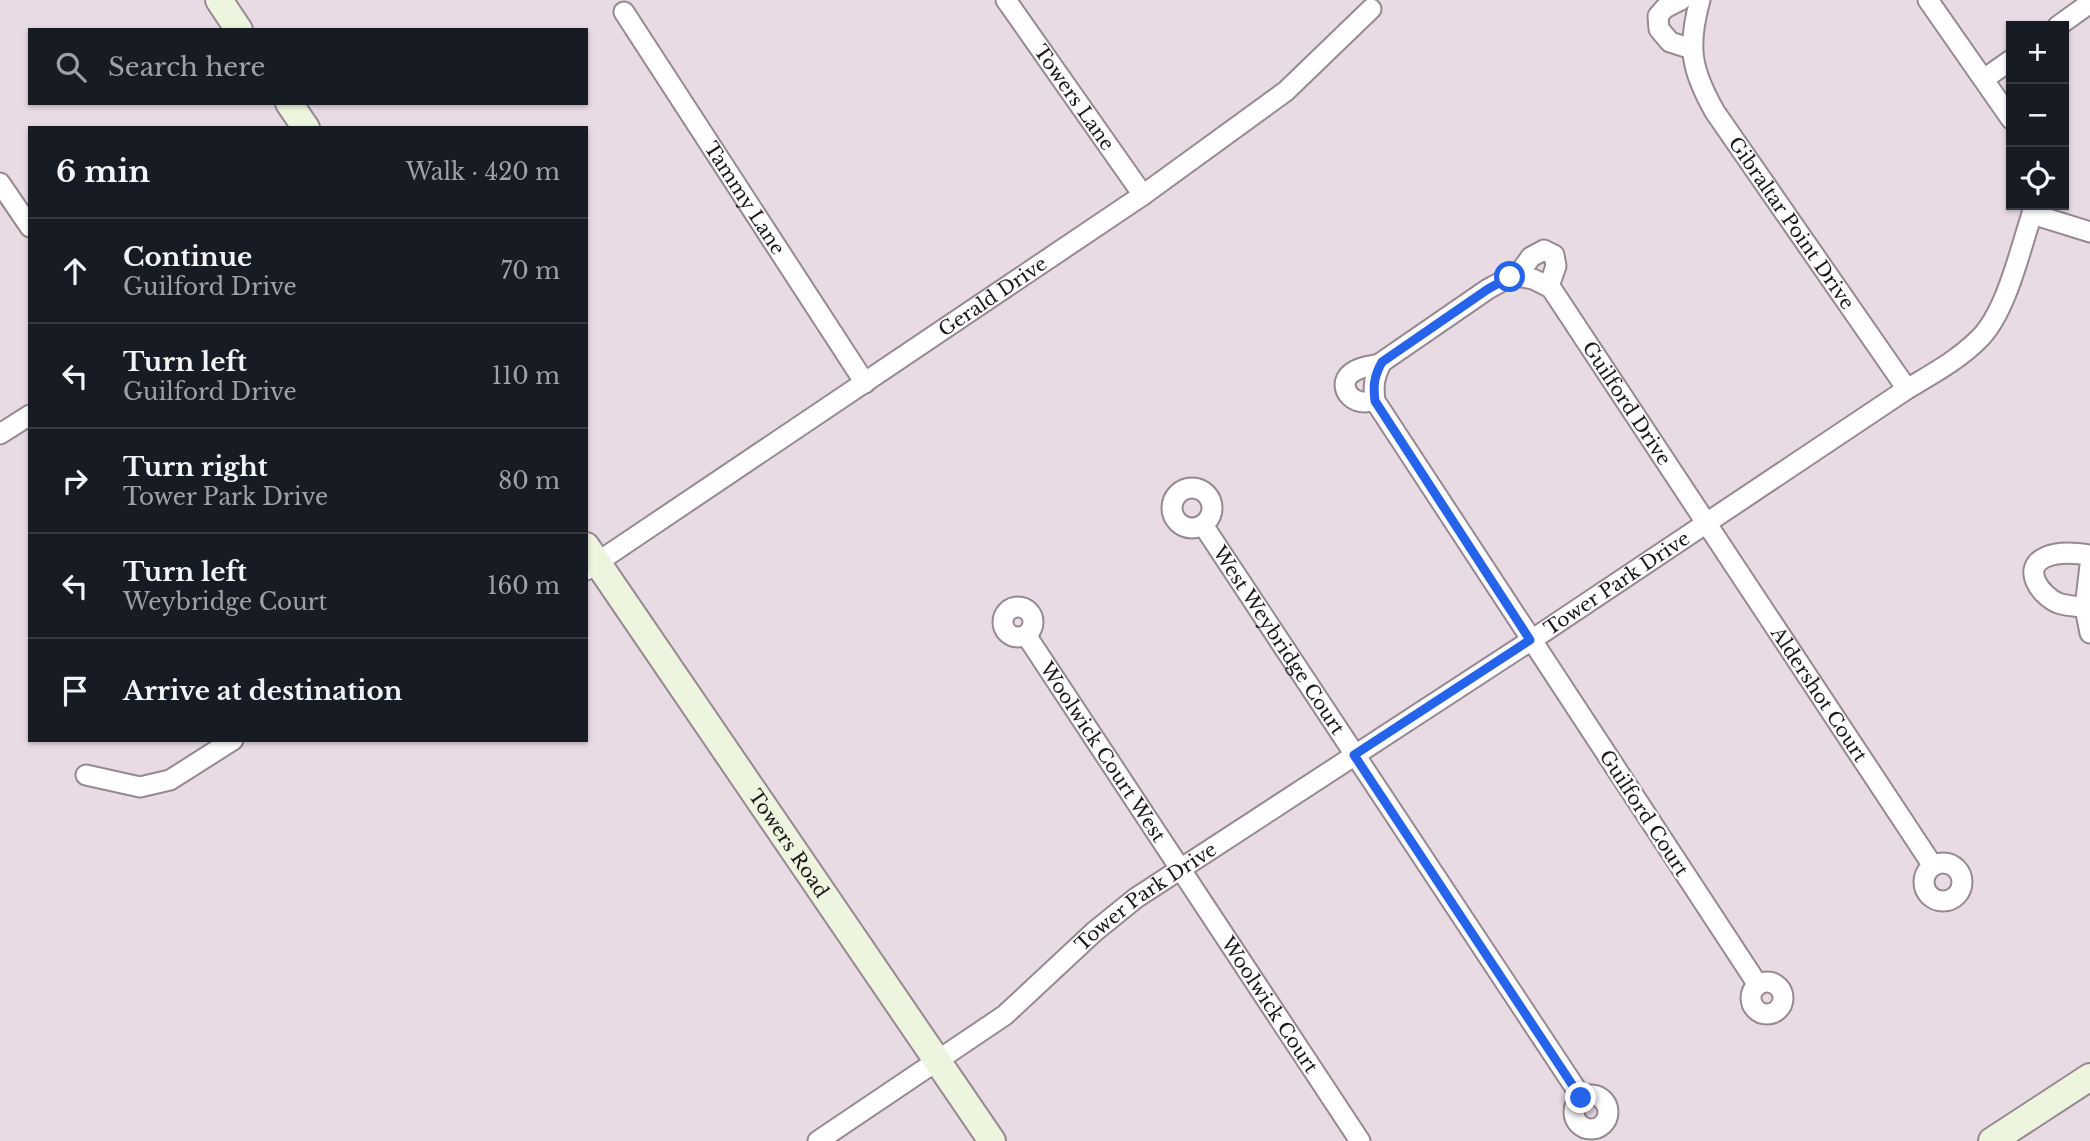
<!DOCTYPE html>
<html lang="en">
<head>
<meta charset="utf-8">
<style>
  :root { --surface:#171b24; --page:#242831; --text:#f1f3f6; --muted:#9ea1a6; --line:#363941 }
  body { margin:0; font-family:"Libre Baskerville",serif; background:var(--page); color:var(--text) }
  .controls { position:absolute; right:21px; top:21px; display:grid; overflow:hidden; border-radius:0px; box-shadow:0 2px 5px #0004 }
  .controls button { width:63px; height:63px; display:grid; place-items:center; padding:0; border:0; border-bottom:2px solid var(--line); background:var(--surface); color:var(--text); font:35px sans-serif }
  .stop { position:absolute; width:21px; height:21px; margin:-16px; border:5px solid #2563eb; border-radius:50%; background:#fff }
  .stop.end { background:#2563eb; border-color:#fff; box-shadow:0 2px 7px #0008 }
  .list { margin:0; padding:0; list-style:none }
  h2 { display:flex; justify-content:space-between; align-items:center; height:91px; margin:0; padding:0 28px; font-size:30px }
  h2 small { font-size:23px; font-weight:400; color:var(--muted) }
  .list li { display:grid; grid-template-columns:46px 1fr auto; gap:21px; align-items:center; box-sizing:border-box; height:105px; padding:0 28px; border-top:2px solid var(--line) }
  .list b { display:block; font-size:26px; white-space:nowrap }
  .list p { margin:0; font-size:23px; white-space:nowrap; color:var(--muted) }
  .list em { font-size:23px; font-style:normal; color:var(--muted) }
  .icon { flex:none; width:38px; height:38px; fill:none; stroke:currentColor; stroke-width:2; stroke-linecap:round; stroke-linejoin:round }
  .map { position:relative; flex:none; width:2090px; height:1141px; overflow:hidden }
  .search { position:absolute; background:var(--surface); box-shadow:0 2px 5px #0004; left:28px; top:28px; width:560px; height:77px; display:flex; align-items:center; gap:18px; box-sizing:border-box; padding:0 24px; border-radius:0px; color:var(--muted); font-size:26px }
  .panel { position:absolute; background:var(--surface); box-shadow:0 2px 5px #0004; left:28px; top:126px; width:560px; height:616px; border-radius:0px }
  .map>svg:first-child { display:block }
  .lines { fill:none; stroke-linecap:round; stroke-linejoin:round }
  .street-casing { stroke:#968992; stroke-width:23 }
  .secondary-casing { stroke:#968992; stroke-width:30 }
  .street { stroke:#fff; stroke-width:19 }
  .secondary { stroke:#eef5de; stroke-width:26 }
  .route { stroke:#2563eb; stroke-width:9 }
  .labels { text-anchor:middle; dominant-baseline:central; stroke-width:5; stroke-linejoin:round; paint-order:stroke }
  .street-label { font-size:19px; fill:#1c171a; stroke:#fff }
</style>
</head>
<body>
<div class="map">
<svg width="2090" height="1141" viewBox="0 0 2090 1141">
  <rect width="100%" height="100%" fill="#e9dbe4"/>
  <g class="lines">
    <defs>
      <g id="street">
        <path id="s1" d="M1006 0 1143 195"/>
        <polyline points="1681,0 1665,8 1658,16 1659,29 1670,42 1692,49"/>
        <path id="s2" d="M1700 0C1687 47 1691 70 1715 112L1907 389"/>
        <polyline points="1928,0 2011,119"/>
        <path id="s3" d="M624 12 865 383"/>
        <polyline points="2058,26 2090,3"/>
        <polyline points="1984,79 2011,60"/>
        <polyline points="0,183 30,227"/>
        <polyline points="2032,214 2090,232"/>
        <polyline points="1517,276 1531,257 1544,250 1554,255 1556,266 1549,286"/>
        <path d="M1375 401C1369 402 1363 403 1358 401 1344 396 1340 380 1353 372 1361 366 1371 366 1380 364"/>
        <polyline points="0,434 30,415"/>
        <circle cx="1192" cy="508" r="20"/>
        <path id="s4" d="M1203 525 1582 1098"/>
        <polyline points="2090,565 2085,608 2090,633"/>
        <path id="s5" d="M586 570 1143 195 1286 91 1371 9"/>
        <circle cx="1018" cy="622" r="15"/>
        <path d="M2085 608C2077 606 2066 606 2058 603 2041 596 2020 568 2046 557 2059 551 2076 553 2090 555"/>
        <path id="s6" d="M1026 635 1360 1141"/>
        <polyline points="86,775 140,787 170,780 233,740"/>
        <circle cx="1943" cy="882" r="19"/>
        <circle cx="1767" cy="998" r="16"/>
        <path id="s7" d="M1758 985 1375 401C1373 386 1374 376 1382 362L1488 289 1510 277 1517 276 1533 279 1551 288 1933 866"/>
        <circle cx="1591" cy="1112" r="17"/>
        <path id="s8" d="M818 1141 1005 1015 1094 932 1136 898 1530 641 1907 389C1932 374 1958 360 1979 339 2006 313 2020 250 2032 214L2033 205"/>
      </g>
      <g id="secondary">
        <polyline points="219,0 239,30"/>
        <polyline points="289,103 306,128"/>
        <path id="s9" d="M586 546 992 1141"/>
        <polyline points="1992,1141 2090,1077"/>
      </g>
    </defs>
    <use href="#street" class="street-casing"/>
    <use href="#secondary" class="secondary-casing"/>
    <use href="#street" class="street"/>
    <use href="#secondary" class="secondary"/>
  </g>
  <g class="lines">
    <path class="route" d="M1510 277 1488 289 1382 362C1374 376 1373 386 1375 401L1530 640 1354 755 1581 1098"/>
  </g>
  <g class="labels">
    <g class="street-label">
      <text stroke="none"><textPath href="#s1" startOffset="119">Towers Lane</textPath></text>
      <text stroke="none"><textPath href="#s3" startOffset="222">Tammy Lane</textPath></text>
      <text stroke="none"><textPath href="#s2" startOffset="252">Gibraltar Point Drive</textPath></text>
      <text stroke="none"><textPath href="#s5" startOffset="490">Gerald Drive</textPath></text>
      <text stroke="none"><textPath href="#s7" startOffset="1074">Guilford Drive</textPath></text>
      <text stroke="none"><textPath href="#s8" startOffset="976">Tower Park Drive</textPath></text>
      <text stroke="none"><textPath href="#s4" startOffset="138">West Weybridge Court</textPath></text>
      <text stroke="none"><textPath href="#s7" startOffset="1423">Aldershot Court</textPath></text>
      <text stroke="none"><textPath href="#s6" startOffset="140">Woolwick Court West</textPath></text>
      <text transform="translate(1644 813) rotate(57)">Guilford Court</text>
      <text stroke="none"><textPath href="#s9" startOffset="360">Towers Road</textPath></text>
      <text stroke="none"><textPath href="#s8" startOffset="410">Tower Park Drive</textPath></text>
      <text stroke="none"><textPath href="#s6" startOffset="443">Woolwick Court</textPath></text>
    </g>
  </g>
</svg>
<div class="controls">
<button>+</button>
<button>−</button>
<button><svg class="icon" aria-label="locate" viewBox="0 0 24 24"><circle cx="12" cy="12" r="6"/><path d="M12 2v4M12 18v4M2 12h4M18 12h4"/></svg></button>
</div>
<div class="stop" style="left:1510px;top:277px"></div>
<div class="stop end" style="left:1581px;top:1098px"></div>
<div class="search"><svg class="icon" aria-label="search" viewBox="0 0 24 24"><circle cx="10" cy="10" r="6"/><path d="M15 15l6 6"/></svg>Search here</div>
<section class="panel">
<h2>6 min<small>Walk · 420 m</small></h2>
<ul class="list">
<li><svg class="icon" aria-label="ahead" viewBox="0 0 24 24"><path d="M12 20V5M6 11l6-6 6 6"/></svg><div><b>Continue</b><p>Guilford Drive</p></div><em>70 m</em></li>
<li><svg class="icon" aria-label="left" viewBox="0 0 24 24"><path d="M17 20v-9H6M10 6l-5 5 5 5"/></svg><div><b>Turn left</b><p>Guilford Drive</p></div><em>110 m</em></li>
<li><svg class="icon" aria-label="right" viewBox="0 0 24 24"><path d="M7 20v-9h11M14 6l5 5-5 5"/></svg><div><b>Turn right</b><p>Tower Park Drive</p></div><em>80 m</em></li>
<li><svg class="icon" aria-label="left" viewBox="0 0 24 24"><path d="M17 20v-9H6M10 6l-5 5 5 5"/></svg><div><b>Turn left</b><p>Weybridge Court</p></div><em>160 m</em></li>
<li><svg class="icon" aria-label="arrive" viewBox="0 0 24 24"><path d="M6 21V4h12l-3 4 3 4H6"/></svg><div><b>Arrive at destination</b></div></li>
</ul>
</section>
</div>
</body>
</html>
